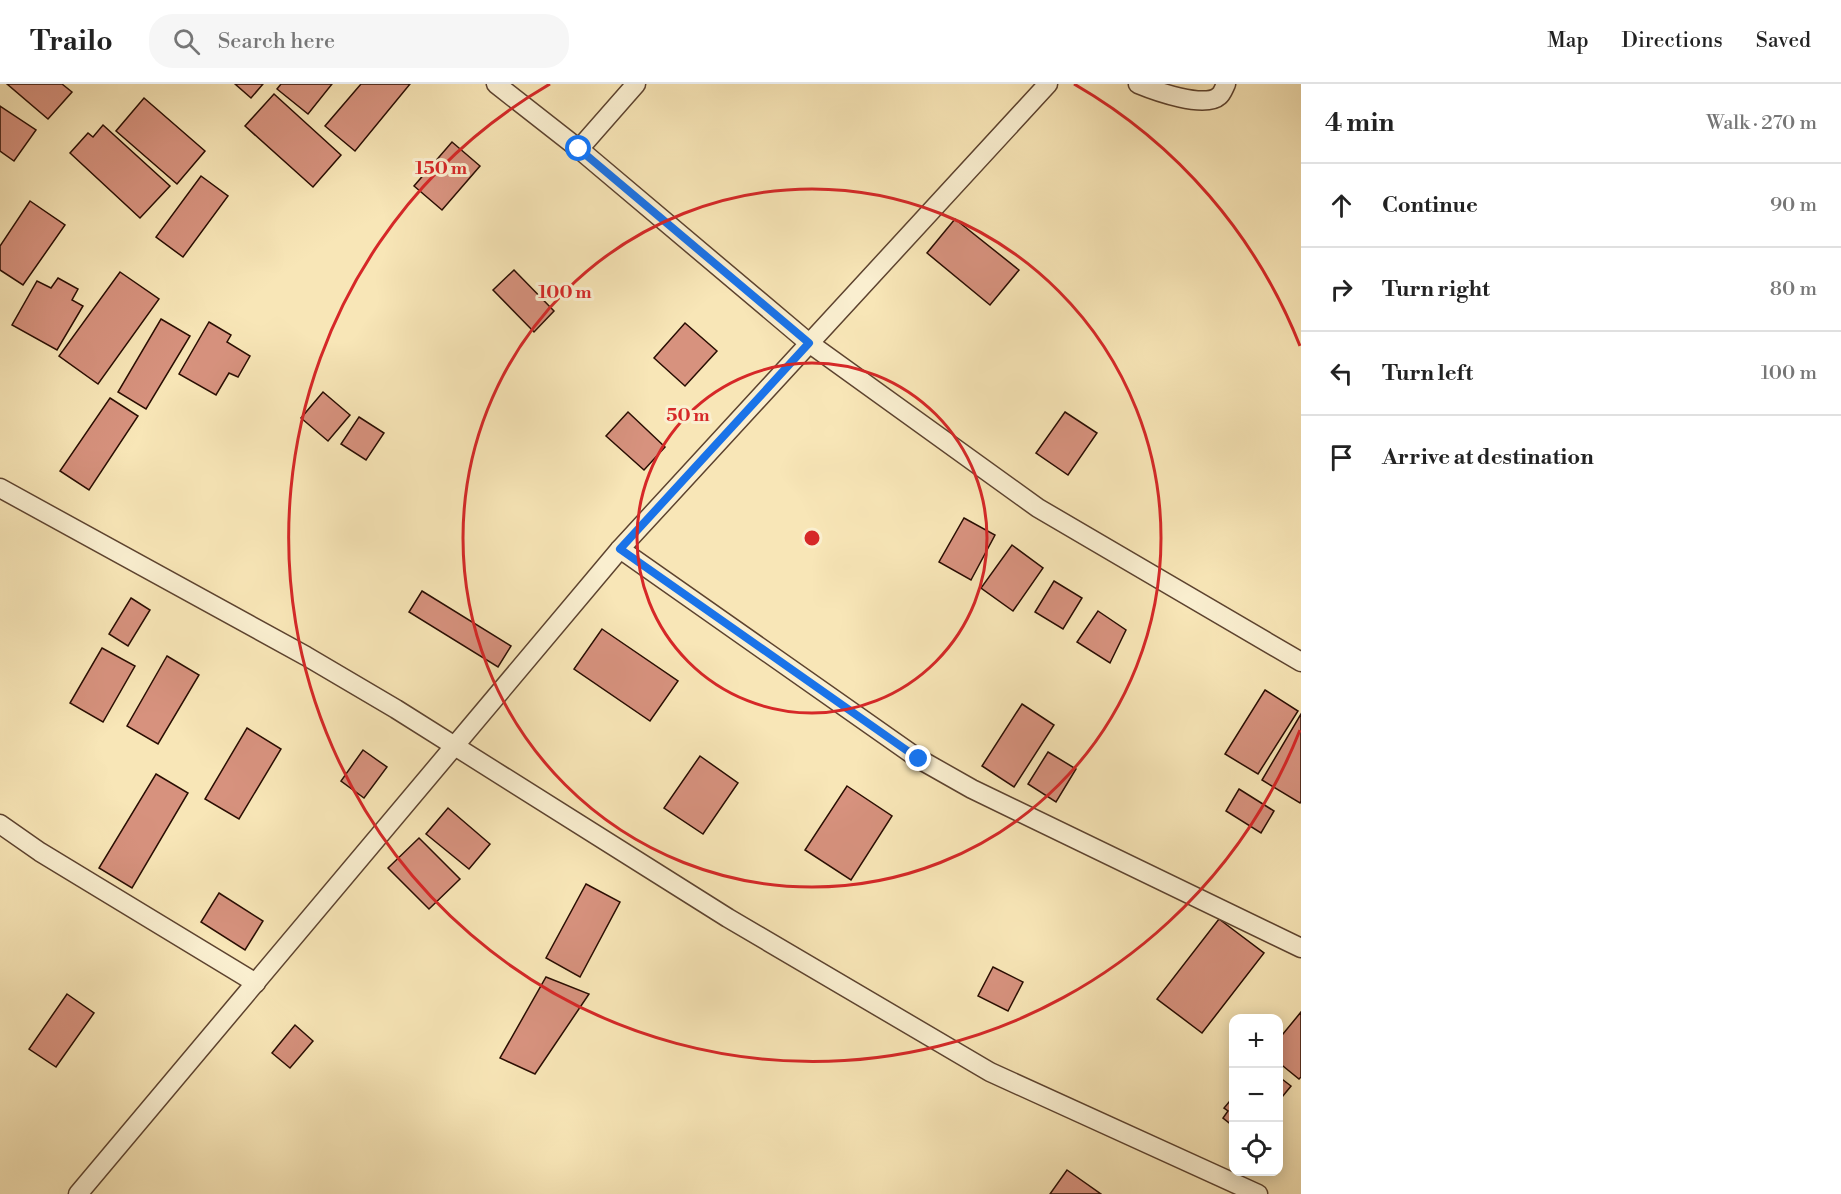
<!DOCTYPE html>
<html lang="en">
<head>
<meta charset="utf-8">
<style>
  :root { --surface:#fff; --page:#f6f6f6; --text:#222; --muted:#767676; --line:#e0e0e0 }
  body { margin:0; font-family:"Libre Bodoni",serif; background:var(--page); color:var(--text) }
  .controls { position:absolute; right:18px; bottom:18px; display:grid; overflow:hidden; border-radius:12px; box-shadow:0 3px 15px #0003 }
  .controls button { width:54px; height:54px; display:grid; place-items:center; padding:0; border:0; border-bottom:2px solid var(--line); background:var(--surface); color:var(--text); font:30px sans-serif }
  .stop { position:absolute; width:18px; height:18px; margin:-14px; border:4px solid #1a73e8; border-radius:50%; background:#fff }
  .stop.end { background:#1a73e8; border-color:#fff; box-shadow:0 2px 6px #0008 }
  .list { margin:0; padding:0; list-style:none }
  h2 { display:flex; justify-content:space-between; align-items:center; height:78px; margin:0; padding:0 24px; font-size:26px }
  h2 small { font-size:20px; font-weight:400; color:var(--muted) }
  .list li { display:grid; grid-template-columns:39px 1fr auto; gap:18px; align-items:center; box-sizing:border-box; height:84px; padding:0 24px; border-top:2px solid var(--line) }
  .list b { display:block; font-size:22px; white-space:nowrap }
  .list em { font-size:20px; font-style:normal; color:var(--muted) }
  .icon { flex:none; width:33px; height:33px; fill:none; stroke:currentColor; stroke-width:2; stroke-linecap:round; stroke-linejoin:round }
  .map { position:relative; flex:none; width:1301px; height:1110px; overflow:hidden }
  header { display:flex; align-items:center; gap:36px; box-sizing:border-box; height:84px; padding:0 30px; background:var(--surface); border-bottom:2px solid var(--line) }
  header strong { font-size:28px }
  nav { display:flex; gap:33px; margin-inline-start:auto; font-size:21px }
  .search { width:420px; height:54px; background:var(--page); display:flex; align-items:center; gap:15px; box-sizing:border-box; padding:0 21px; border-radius:24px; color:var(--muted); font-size:22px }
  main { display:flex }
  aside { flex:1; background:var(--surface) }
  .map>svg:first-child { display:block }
  .building { fill:#d7927e; stroke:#290d02; stroke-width:1.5 }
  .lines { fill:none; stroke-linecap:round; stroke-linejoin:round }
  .minor-casing { stroke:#5d432f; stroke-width:21 }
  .minor { stroke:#faefd0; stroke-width:18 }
  .route { stroke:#1a73e8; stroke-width:8 }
  .ring { fill:none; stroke:#d62828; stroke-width:3 }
  .centre { fill:#d62828; stroke:#faefd0; stroke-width:3 }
  .ring-label { font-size:18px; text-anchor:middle; font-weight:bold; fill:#d62828; stroke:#faefd0; stroke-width:6; stroke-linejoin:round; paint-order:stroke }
</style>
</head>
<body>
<header>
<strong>Trailo</strong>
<div class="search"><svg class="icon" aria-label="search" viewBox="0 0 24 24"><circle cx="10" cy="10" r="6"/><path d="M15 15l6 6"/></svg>Search here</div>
<nav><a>Map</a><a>Directions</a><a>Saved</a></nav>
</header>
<main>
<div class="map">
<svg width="1301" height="1110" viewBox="0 0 1301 1110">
  <rect width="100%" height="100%" fill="#f8e6b7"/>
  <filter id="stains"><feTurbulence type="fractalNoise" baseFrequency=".00333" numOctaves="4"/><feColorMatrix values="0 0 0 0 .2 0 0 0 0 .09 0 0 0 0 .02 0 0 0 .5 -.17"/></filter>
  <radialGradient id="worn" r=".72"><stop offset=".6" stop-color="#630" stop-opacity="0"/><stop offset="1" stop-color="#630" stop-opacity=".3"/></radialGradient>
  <g class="building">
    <polygon points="7,0 62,0 72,8 48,35"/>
    <polygon points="235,0 263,0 251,14"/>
    <polygon points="281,0 332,0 308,30 277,5"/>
    <polygon points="361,0 410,0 355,67 325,42"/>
    <polygon points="274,10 341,71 313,103 245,42"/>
    <polygon points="144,14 205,67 177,100 116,47"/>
    <polygon points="0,22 36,46 14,77 0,67"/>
    <polygon points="103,41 170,102 140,134 70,69 88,49 93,53"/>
    <polygon points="452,58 480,82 442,126 414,102"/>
    <polygon points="201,92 228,112 183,173 156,153"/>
    <polygon points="30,117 65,141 23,201 0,186 0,162"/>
    <polygon points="955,135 1019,186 990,221 927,169"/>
    <polygon points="514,186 554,227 534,248 493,206"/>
    <polygon points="120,188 159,215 98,300 59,272"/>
    <polygon points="58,194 78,205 72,216 83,222 57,266 12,241 37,197 51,204"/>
    <polygon points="161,235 190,252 146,325 118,308"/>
    <polygon points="209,238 231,251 227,258 250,272 238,293 229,289 216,311 179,290"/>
    <polygon points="685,239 717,267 685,302 654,274"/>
    <polygon points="323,308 350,331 328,357 301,334"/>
    <polygon points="110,314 138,332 89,406 60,387"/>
    <polygon points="628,328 665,363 644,386 606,352"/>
    <polygon points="1065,328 1097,349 1068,391 1036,369"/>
    <polygon points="359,333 384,349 366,376 341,360"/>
    <polygon points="964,434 995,451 971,496 939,478"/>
    <polygon points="1012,461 1043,484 1013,527 981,504"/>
    <polygon points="1054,497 1082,514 1063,545 1035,528"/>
    <polygon points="422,507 511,562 498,583 409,528"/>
    <polygon points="131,514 150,526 128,562 109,550"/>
    <polygon points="1098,527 1126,546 1110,579 1077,558"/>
    <polygon points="602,545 678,597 650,637 574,585"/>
    <polygon points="102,564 135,582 103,638 70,619"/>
    <polygon points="167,572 199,591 158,660 127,642"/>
    <polygon points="1265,606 1298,627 1258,690 1225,670"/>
    <polygon points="1022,620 1054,641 1014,703 982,682"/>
    <polygon points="1301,630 1301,717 1300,719 1262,696"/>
    <polygon points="247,644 281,665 239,735 205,715"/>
    <polygon points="363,666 387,683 364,714 341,697"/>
    <polygon points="1048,668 1076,685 1056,718 1028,700"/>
    <polygon points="700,672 738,699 703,750 664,724"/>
    <polygon points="156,690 188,709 132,804 99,784"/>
    <polygon points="847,702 892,732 851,796 805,766"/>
    <polygon points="1239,705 1274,727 1261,749 1226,727"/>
    <polygon points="448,724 490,760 469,785 426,750"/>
    <polygon points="419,754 460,795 429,825 388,784"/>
    <polygon points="586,800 620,818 580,893 546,874"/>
    <polygon points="219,809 263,837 245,866 201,838"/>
    <polygon points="1219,835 1264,869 1202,949 1157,915"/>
    <polygon points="993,883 1023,898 1008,927 978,912"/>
    <polygon points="546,893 589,910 535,990 500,974"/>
    <polygon points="67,910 94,929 56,983 29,965"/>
    <polygon points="1301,928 1301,993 1299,995 1278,978 1278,956"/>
    <polygon points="295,941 313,957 290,984 272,969"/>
    <polygon points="1278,992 1291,1002 1278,1018"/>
    <polygon points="1234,1012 1234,1042 1233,1042 1223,1034 1228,1027 1224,1024"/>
    <polygon points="1067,1086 1101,1110 1050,1110"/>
  </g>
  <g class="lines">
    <defs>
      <g id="minor">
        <polyline points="496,0 579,65 809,259 1038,424 1301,578"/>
        <path d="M1138 0C1155 7 1205 25 1219 12 1222 10 1224 4 1226 0"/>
        <polyline points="579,65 636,0"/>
        <polyline points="0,404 306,572 396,625 728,834 990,988 1258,1110"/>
        <polyline points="620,465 919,675 972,705 1301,864"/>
        <polyline points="0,740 40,768 256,899"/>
        <polyline points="78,1110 620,465 1048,0"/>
      </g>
    </defs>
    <use href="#minor" class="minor-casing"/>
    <use href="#minor" class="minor"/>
  </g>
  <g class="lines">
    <polyline class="route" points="579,65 809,259 620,465 919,675"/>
  </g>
  <g class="ring">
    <circle cx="812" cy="454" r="175"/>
    <circle cx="812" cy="454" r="349"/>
    <path d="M1300 646A524 524 0 1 1 550 0M1074 0A524 524 0 0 1 1300 262"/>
  </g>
  <circle cx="812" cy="454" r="9" class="centre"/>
  <g class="ring-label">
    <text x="441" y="90">150 m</text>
    <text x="565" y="214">100 m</text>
    <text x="688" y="337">50 m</text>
  </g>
  <rect width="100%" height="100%" filter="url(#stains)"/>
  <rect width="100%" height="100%" fill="url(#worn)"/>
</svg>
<div class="controls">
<button>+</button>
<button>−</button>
<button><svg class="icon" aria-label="locate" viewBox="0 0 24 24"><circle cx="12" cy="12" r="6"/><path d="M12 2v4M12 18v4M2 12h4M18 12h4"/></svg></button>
</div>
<div class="stop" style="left:579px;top:65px"></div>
<div class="stop end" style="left:919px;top:675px"></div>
</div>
<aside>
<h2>4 min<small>Walk · 270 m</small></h2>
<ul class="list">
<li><svg class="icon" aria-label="ahead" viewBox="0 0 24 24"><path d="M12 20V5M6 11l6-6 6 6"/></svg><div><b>Continue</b></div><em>90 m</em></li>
<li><svg class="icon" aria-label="right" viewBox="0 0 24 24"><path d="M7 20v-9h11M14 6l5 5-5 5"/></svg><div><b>Turn right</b></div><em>80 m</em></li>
<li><svg class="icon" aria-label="left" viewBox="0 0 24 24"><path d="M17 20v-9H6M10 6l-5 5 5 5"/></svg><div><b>Turn left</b></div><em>100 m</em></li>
<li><svg class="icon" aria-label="arrive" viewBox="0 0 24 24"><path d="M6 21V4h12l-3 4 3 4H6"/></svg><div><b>Arrive at destination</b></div></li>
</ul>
</aside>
</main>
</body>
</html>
